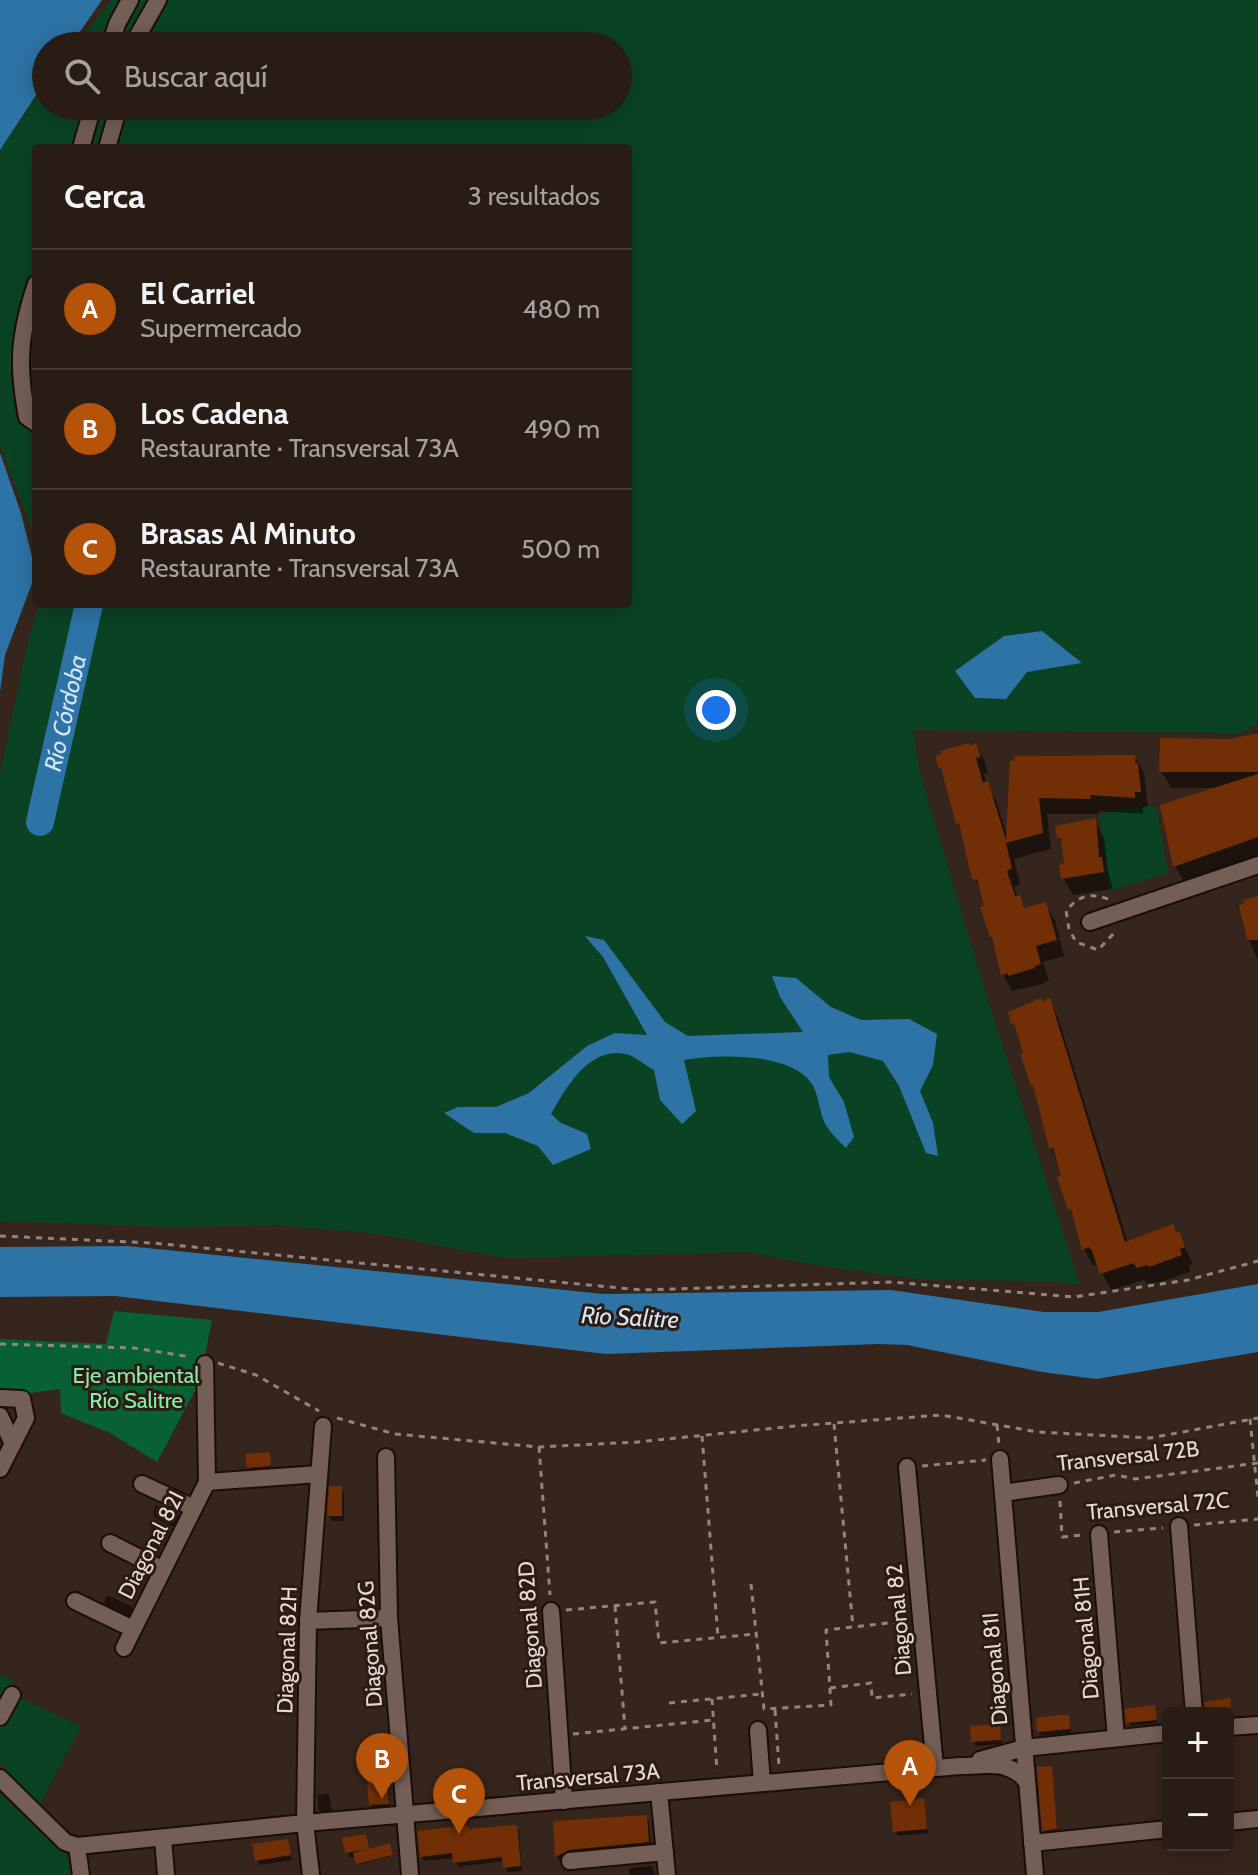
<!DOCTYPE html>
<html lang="es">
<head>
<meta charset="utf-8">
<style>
  :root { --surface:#281c15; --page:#30251e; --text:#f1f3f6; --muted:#a5a1a0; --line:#443a34; --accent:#b45309 }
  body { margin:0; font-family:Cabin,sans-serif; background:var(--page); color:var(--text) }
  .controls { position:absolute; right:24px; bottom:24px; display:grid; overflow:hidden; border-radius:8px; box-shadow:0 4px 20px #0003 }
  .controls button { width:72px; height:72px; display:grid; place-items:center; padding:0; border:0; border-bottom:2px solid var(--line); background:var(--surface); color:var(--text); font:40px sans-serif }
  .you { position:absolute; left:716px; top:710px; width:28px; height:28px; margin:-20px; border:6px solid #fff; border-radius:50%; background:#1a73e8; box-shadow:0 0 0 12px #1a73e833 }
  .badge { display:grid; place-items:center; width:52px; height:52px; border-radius:50%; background:var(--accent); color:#fff; font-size:26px; font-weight:700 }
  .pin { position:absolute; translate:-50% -66px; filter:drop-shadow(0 2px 4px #0008) }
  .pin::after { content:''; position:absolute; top:42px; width:28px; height:24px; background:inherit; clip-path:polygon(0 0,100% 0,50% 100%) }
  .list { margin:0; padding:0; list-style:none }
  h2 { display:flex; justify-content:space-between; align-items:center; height:104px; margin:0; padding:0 32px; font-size:34px }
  h2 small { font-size:26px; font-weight:400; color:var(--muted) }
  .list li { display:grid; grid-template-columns:52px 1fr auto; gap:24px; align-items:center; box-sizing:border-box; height:120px; padding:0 32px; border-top:2px solid var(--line) }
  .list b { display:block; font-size:30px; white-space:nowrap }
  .list p { margin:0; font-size:26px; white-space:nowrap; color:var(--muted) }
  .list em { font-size:26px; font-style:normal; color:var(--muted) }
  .icon { flex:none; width:44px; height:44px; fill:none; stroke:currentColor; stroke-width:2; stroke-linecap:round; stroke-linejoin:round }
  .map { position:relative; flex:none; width:1258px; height:1875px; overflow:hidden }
  .search { position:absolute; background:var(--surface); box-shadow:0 4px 20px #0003; left:32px; top:32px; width:600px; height:88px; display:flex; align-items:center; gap:20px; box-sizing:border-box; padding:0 28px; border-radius:44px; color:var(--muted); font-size:30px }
  .panel { position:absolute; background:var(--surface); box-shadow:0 4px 20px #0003; left:32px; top:144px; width:600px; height:464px; border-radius:8px }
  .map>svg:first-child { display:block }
  .green { fill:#0a4324 }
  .forest { fill:#076134 }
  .water { fill:#2d73a6 }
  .shadow { fill:#0007 }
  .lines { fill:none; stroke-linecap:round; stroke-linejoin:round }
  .river { stroke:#2d73a6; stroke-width:28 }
  .building { fill:#722f06 }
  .minor-casing { stroke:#1d0d06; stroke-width:20 }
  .path { stroke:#93857e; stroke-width:3; stroke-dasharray:6 6; stroke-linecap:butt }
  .minor { stroke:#745f56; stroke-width:16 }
  .labels { text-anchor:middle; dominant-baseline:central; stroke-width:6; stroke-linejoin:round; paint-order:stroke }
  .park-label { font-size:22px; fill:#87efab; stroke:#2c1b13 }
  .street-label { font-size:22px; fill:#e5d9d4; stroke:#2c1b13 }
  .water-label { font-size:24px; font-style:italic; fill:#d4e5f3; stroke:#2c1b13 }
</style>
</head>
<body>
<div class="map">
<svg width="1258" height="1875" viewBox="0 0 1258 1875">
  <rect width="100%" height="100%" fill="#36251c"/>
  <g class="green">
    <polygon points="112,0 1258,0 1258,723 1242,733 913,730 920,774 988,1001 1080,1285 1052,1281 925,1280 822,1266 747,1252 505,1258 379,1234 279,1225 173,1227 0,1221 0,773 29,637 39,604 628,604 628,148 36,148 36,540 0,446 0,150 46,82 46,106 618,106 618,46 75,46"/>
    <polygon points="1156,805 1168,873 1110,891 1099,814"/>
    <polygon points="0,1675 13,1680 8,1693 81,1726 39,1807 0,1763"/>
    <polygon points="0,1793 70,1859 70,1875 0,1875"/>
  </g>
  <polygon class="forest" points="114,1311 212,1320 200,1381 157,1462 110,1433 61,1413 60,1389 0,1397 0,1339 106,1344"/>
  <g class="water">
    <polygon points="0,0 102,0 70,46 46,46 46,80 0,150"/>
    <polygon points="0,453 21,513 36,573 5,655 0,692"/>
    <polygon points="1042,631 1082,663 1027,672 1006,699 975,698 955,671 1004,636"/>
    <path d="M585 936 604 940 665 1022 688 1036 803 1032 780 997 772 976 796 978 831 1007 861 1020 909 1019 937 1034 933 1065 920 1091 933 1123 938 1156 926 1153 899 1086 883 1061 849 1052 828 1055 829 1077 844 1102 854 1137 846 1148C838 1140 827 1130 823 1119 819 1108 818 1094 812 1084 791 1052 717 1054 684 1060L696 1111 682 1124 660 1100 654 1070C646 1066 635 1056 626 1054 589 1046 566 1088 551 1114L561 1123 587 1134 591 1149 553 1165 538 1146 505 1133H474L444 1113 458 1107H496L529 1093 587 1046 615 1033 647 1035 603 957Z"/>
    <polygon points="127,1246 604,1294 891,1290 1044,1312 1098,1312 1258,1284 1258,1352 1096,1379 1042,1372 907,1345 879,1344 606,1354 115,1296 0,1297 0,1247"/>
  </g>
  <g class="shadow">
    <polygon points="1258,732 1258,858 1185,883 1175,866 1216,788 1171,788 1161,771"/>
    <polygon points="976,745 985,761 988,773 984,774 986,784 996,800 1007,836 1012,762 1135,757 1144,773 1148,807 1143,807 1143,814 1098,811 1099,814 1047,814 1051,849 1014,859 1020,884 1014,888 1018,897 1026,910 1045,905 1055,920 1064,956 1043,962 1049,980 1043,984 1012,991 1003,975 983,893 975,879 963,833 958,823 946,777 941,767"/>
    <polygon points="1094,820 1104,838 1108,871 1113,889 1073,895 1063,878 1066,865 1064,846 1059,837"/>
    <polygon points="1258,899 1258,960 1249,940"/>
    <polygon points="1049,1001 1058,1017 1128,1243 1178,1234 1193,1264 1189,1266 1190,1272 1160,1282 1147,1284 1144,1280 1111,1290 1098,1264 1093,1266 1084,1249 1060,1178 1063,1177 1051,1147 1021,1038 1010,1013"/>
    <polygon points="269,1454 272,1471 251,1473 249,1468"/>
    <polygon points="341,1488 344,1493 344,1521 332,1521 329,1516"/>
    <polygon points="156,1505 178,1515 181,1520 176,1528 155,1518 153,1513"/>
    <polygon points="107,1595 131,1606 134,1611 131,1618 107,1607 104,1602"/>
    <polygon points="1229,1700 1233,1719 1228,1720 1228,1713 1207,1713"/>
    <polygon points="1154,1707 1157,1723 1130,1726 1127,1711"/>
    <polygon points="1068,1717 1071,1733 1041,1736 1039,1732"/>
    <polygon points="999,1726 1002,1744 976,1746 973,1741"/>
    <polygon points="1228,1753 1231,1776 1228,1776"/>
    <polygon points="1051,1768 1058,1833 1047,1834 1044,1830"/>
    <polygon points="385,1774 388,1778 390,1808 374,1810 371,1805"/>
    <polygon points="329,1794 332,1812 321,1813 318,1808 318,1795"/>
    <polygon points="923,1800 928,1833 898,1836 895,1832"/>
    <polygon points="646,1817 649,1822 651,1847 572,1855 560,1861 557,1857 555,1823"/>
    <polygon points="516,1827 519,1832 522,1871 507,1872 504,1861 458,1867 455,1858 424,1861 422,1856 470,1831"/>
    <polygon points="365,1836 370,1851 390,1847 392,1856 359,1864 356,1856 350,1858 344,1840"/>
    <polygon points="287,1841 292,1860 260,1865 257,1860"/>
    <polygon points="652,1866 655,1875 630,1875 629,1868"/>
  </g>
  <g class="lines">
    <path class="river" id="s1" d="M40 822 89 604"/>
  </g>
  <g class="building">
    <polygon points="1258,733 1258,772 1159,772 1160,738 1231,739"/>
    <polygon points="969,743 969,746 976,743 981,757 976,758 983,783 988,781 1006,840 1010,760 1015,761 1014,756 1136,755 1135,763 1138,763 1141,792 1135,792 1135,798 1090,795 1091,799 1039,798 1043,833 1006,843 1012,868 1007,871 1015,896 1020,895 1024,908 1046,902 1057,940 1036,946 1041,964 1035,966 1035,968 1008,976 1008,973 1001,976 992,937 990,937 980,907 984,906 977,879 973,880 969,867 959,823 956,824 941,768 939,768 935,756 942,754 941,751"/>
    <polygon points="1258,774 1258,837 1173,867 1160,805"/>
    <polygon points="1096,818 1099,857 1102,857 1104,872 1061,879 1059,865 1064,864 1061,838 1057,838 1055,826"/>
    <polygon points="1258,896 1258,940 1247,940 1239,905 1245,903 1244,900"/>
    <polygon points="1041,998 1042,1002 1050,998 1125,1242 1173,1224 1176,1233 1179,1231 1185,1247 1180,1249 1182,1255 1149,1267 1148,1265 1136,1268 1134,1263 1100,1274 1092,1251 1089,1247 1082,1250 1071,1209 1068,1210 1057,1177 1061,1175 1053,1148 1049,1148 1033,1085 1031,1086 1020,1054 1023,1053 1014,1023 1011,1024 1008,1012"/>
    <polygon points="270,1452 271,1466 247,1468 245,1454"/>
    <polygon points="329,1486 342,1486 342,1516 327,1516"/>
    <polygon points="1230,1698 1232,1713 1205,1713 1204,1702"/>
    <polygon points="1155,1705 1157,1720 1126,1723 1125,1709"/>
    <polygon points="1061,1715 1069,1715 1070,1729 1037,1732 1036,1718"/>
    <polygon points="1000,1724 1001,1740 971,1742 970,1726"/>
    <polygon points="1052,1766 1057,1829 1042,1831 1037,1767"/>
    <polygon points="386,1771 389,1804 369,1805 366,1773"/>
    <polygon points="924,1798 927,1829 893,1832 890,1802"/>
    <polygon points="647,1815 649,1842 569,1850 555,1857 553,1821"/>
    <polygon points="468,1825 469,1829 517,1825 521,1866 503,1868 502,1857 453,1863 452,1853 420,1857 417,1831"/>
    <polygon points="366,1834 369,1849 345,1853 342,1838"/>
    <polygon points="288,1839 291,1855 255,1861 252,1844"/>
    <polygon points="390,1843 393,1855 356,1864 353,1853"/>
  </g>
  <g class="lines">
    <defs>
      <g id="minor">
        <polyline points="110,46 117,24 130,0"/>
        <polyline points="135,46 137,37 158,0"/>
        <polyline points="81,148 93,106"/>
        <polyline points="107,148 119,106"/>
        <path d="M36 284C19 335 17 365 27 417L36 423"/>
        <polyline points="1090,922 1258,865"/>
        <polyline points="0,1398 22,1399 26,1418 0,1469"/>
        <polyline points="0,1416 13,1444"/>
        <polyline points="386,1457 389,1618 410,1875"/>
        <polyline points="1000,1459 1035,1875"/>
        <polyline points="907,1467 935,1768"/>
        <polyline points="207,1482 319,1474"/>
        <polyline points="142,1484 194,1508"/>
        <polyline points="1003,1493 1059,1485"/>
        <polyline points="1179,1526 1194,1713"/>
        <polyline points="1099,1534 1116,1738"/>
        <polyline points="110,1543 163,1570"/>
        <polyline points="75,1601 133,1629"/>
        <polyline points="551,1611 564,1801"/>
        <polyline points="308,1621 389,1618"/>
        <polyline points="124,1648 207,1482 205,1364"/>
        <polyline points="0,1717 12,1695"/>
        <polyline points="1228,1727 1258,1725"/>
        <polyline points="758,1730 762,1783"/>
        <polyline points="980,1760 1024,1748 1168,1733"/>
        <path d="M0 1778 65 1842 77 1846 305 1823 960 1766C986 1766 1010 1759 1027 1782"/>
        <polyline points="659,1792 667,1875"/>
        <polyline points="1228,1822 1258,1819"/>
        <polyline points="163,1838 166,1875"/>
        <polyline points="1032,1843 1168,1829"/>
        <polyline points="77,1846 81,1875"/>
        <polyline points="570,1861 665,1852"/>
        <polyline points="311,1875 305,1823 308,1621 323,1426"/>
      </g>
    </defs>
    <use href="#minor" class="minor-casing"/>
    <g class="path">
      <path d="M1108 899C1090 892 1078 896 1066 911L1069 929 1076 942 1098 950 1116 931"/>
      <polyline points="0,1236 152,1243 641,1290 892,1282 1074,1297 1188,1280 1258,1261"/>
      <polyline points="0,1344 134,1348 191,1357"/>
      <polyline points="218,1363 256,1375 319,1411"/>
      <polyline points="337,1418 395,1434 539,1447 637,1442 795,1426 941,1415 1038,1432 1150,1438 1258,1418"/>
      <polyline points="1250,1419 1258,1498"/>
      <polyline points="834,1424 853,1627"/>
      <polyline points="997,1425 999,1445"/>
      <polyline points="702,1436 718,1637"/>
      <polyline points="539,1447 550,1595"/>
      <polyline points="922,1466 986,1460"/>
      <polyline points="1074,1483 1116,1475 1135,1479 1258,1463"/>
      <polyline points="1060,1501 1062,1537 1083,1535"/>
      <polyline points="1194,1525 1258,1519"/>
      <polyline points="1114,1532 1163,1528"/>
      <polyline points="751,1584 764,1709 831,1705 826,1630 906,1621"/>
      <polyline points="615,1606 625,1729"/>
      <polyline points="566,1610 655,1602 659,1643 756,1634"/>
      <polyline points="830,1688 871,1683 872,1698 912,1694"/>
      <polyline points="712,1699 717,1771"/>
      <polyline points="669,1703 761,1694"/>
      <polyline points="775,1710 779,1766"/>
      <polyline points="573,1734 713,1720"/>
    </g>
    <use href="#minor" class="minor"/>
  </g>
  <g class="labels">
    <g class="park-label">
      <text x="136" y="1375">Eje ambiental<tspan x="136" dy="25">Río Salitre</tspan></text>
    </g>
    <g class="street-label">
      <text transform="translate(1128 1456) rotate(-6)">Transversal 72B</text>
      <text transform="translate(1158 1506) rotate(-5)">Transversal 72C</text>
      <text transform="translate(151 1545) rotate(-63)">Diagonal 82I</text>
      <text transform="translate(899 1620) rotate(-95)">Diagonal 82</text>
      <text transform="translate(530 1625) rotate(-94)">Diagonal 82D</text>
      <text transform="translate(1086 1638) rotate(-95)">Diagonal 81H</text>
      <text transform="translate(370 1644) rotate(-94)">Diagonal 82G</text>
      <text transform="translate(287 1650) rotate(-88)">Diagonal 82H</text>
      <text transform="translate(995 1669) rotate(-95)">Diagonal 81I</text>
      <text transform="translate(588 1777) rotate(-5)">Transversal 73A</text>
    </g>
    <g class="water-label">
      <text stroke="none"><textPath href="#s1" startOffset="112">Río Córdoba</textPath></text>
      <text transform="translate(630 1317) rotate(3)">Río Salitre</text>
    </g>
  </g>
</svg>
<div class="controls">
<button>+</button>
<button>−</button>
</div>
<div class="you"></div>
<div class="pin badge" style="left:910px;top:1806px">A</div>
<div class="pin badge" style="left:382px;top:1799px">B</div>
<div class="pin badge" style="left:459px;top:1834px">C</div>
<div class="search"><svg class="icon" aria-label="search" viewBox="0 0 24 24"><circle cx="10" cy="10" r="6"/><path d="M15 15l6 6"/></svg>Buscar aquí</div>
<section class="panel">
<h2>Cerca<small>3 resultados</small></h2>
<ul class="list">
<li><span class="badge">A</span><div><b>El Carriel</b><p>Supermercado</p></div><em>480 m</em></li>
<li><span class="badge">B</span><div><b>Los Cadena</b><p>Restaurante · Transversal 73A</p></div><em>490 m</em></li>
<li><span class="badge">C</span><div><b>Brasas Al Minuto</b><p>Restaurante · Transversal 73A</p></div><em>500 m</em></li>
</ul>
</section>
</div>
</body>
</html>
